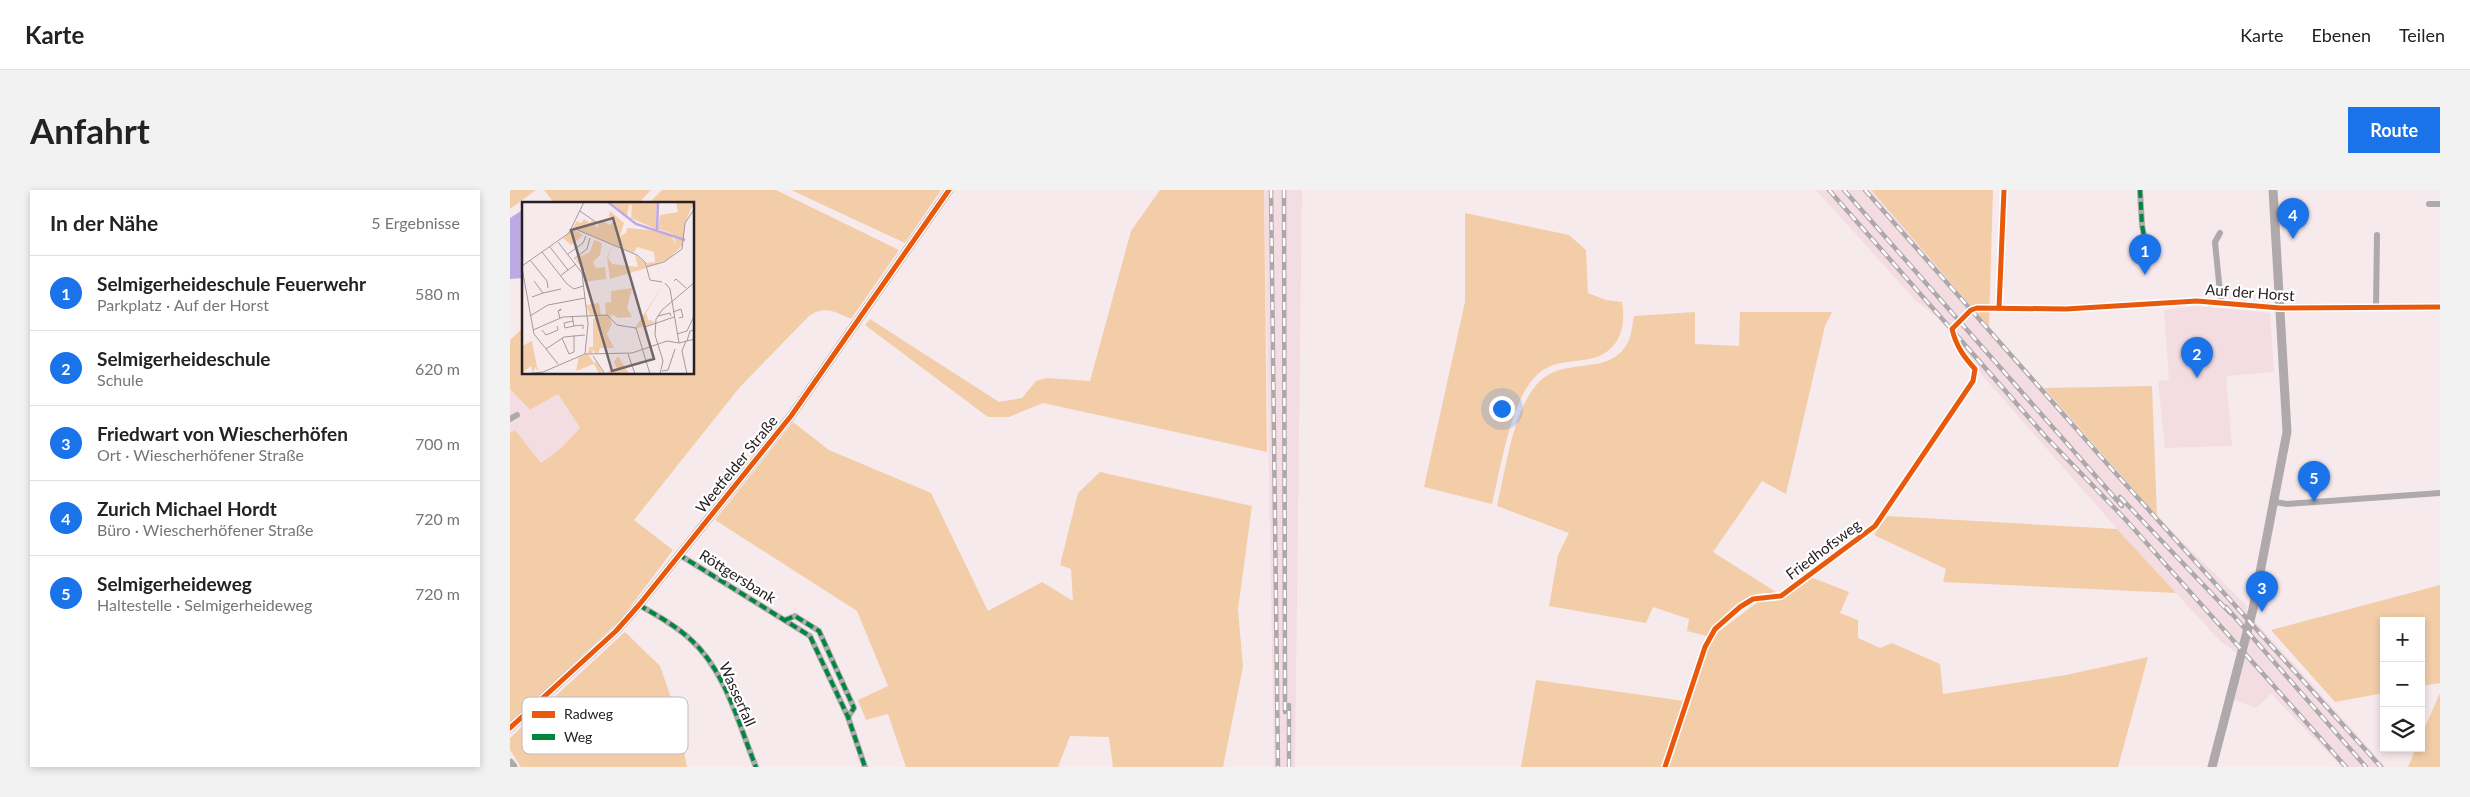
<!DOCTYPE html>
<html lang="de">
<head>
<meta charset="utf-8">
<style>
  :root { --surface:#fff; --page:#f2f2f2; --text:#222; --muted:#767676; --line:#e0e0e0; --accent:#1a73e8 }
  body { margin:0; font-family:Lato,sans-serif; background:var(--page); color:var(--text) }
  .controls { position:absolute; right:15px; bottom:15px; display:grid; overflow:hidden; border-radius:0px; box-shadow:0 2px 8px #0003 }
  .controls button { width:45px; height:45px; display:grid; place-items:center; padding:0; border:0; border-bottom:1px solid var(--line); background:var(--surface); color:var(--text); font:25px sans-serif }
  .you { position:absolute; left:991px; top:218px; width:18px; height:18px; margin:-12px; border:4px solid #fff; border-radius:50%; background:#1a73e8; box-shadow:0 0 0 8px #1a73e833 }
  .badge { display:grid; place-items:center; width:32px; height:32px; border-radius:50%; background:var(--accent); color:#fff; font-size:16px; font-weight:700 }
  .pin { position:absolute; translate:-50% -41px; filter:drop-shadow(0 1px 2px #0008) }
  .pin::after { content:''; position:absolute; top:26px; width:18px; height:15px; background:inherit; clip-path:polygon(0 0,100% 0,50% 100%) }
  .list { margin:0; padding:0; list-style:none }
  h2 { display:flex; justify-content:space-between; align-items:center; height:65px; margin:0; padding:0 20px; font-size:21px }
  h2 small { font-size:16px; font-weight:400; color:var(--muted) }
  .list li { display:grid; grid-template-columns:32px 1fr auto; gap:15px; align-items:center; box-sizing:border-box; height:75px; padding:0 20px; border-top:1px solid var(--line) }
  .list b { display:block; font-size:19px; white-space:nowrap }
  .list p { margin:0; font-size:16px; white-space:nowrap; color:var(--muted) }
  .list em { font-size:16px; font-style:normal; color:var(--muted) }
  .icon { flex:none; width:28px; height:28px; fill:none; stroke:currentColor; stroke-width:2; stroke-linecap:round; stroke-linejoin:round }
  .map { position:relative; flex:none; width:1930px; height:577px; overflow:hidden; border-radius:0px }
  header { display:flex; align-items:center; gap:30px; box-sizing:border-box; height:70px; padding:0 25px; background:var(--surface); border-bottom:1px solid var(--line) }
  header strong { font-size:24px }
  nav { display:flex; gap:28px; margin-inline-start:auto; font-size:18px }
  .intro { display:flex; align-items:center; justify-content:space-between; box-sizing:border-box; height:120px; padding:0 30px }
  h1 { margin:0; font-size:35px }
  .button { padding:12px 22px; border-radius:0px; background:var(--accent); color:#fff; font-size:18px; font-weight:700 }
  main { display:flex; gap:30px; padding:0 30px }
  aside { flex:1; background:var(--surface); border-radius:0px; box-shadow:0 2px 8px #0003 }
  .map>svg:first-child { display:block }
  .built { fill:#f4dde2 }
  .green { fill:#f3cda8 }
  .water { fill:#bcaae5 }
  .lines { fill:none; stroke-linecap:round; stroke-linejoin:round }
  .street { stroke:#aea9ac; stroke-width:6 }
  .secondary { stroke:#afa9ab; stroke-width:9 }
  .rail-casing { stroke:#afa8aa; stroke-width:4.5 }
  .rail { stroke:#fff; stroke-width:2.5; stroke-dasharray:8; stroke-linecap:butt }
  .quiet { stroke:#00873e; stroke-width:4; stroke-dasharray:8 4; stroke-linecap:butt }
  .cycleway-casing { stroke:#fff; stroke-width:8 }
  .cycleway { stroke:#e8590c; stroke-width:5 }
  .labels { text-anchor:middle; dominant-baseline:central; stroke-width:4.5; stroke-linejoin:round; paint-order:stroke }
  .street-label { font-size:15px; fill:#282022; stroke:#fff }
  .inset-river { fill:none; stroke:#bcaae5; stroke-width:2.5 }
  .inset-road { fill:none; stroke:#a4999c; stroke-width:1 }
  .view { fill:#706769; fill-opacity:0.15; stroke:#706769; stroke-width:2.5 }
  .inset-edge { fill:none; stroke:#282022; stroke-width:2.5 }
  .key { fill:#fff; stroke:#bebcbd; stroke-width:1 }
  .key-label { font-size:14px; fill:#282022 }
</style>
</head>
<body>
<header>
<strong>Karte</strong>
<nav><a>Karte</a><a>Ebenen</a><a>Teilen</a></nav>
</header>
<div class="intro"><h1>Anfahrt</h1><a class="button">Route</a></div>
<main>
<aside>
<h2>In der Nähe<small>5 Ergebnisse</small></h2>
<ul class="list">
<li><span class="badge">1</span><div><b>Selmigerheideschule Feuerwehr</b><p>Parkplatz · Auf der Horst</p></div><em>580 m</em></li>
<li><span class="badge">2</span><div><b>Selmigerheideschule</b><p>Schule</p></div><em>620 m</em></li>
<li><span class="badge">3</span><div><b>Friedwart von Wiescherhöfen</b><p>Ort · Wiescherhöfener Straße</p></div><em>700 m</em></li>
<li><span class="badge">4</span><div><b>Zurich Michael Hordt</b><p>Büro · Wiescherhöfener Straße</p></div><em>720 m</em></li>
<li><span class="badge">5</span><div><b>Selmigerheideweg</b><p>Haltestelle · Selmigerheideweg</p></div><em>720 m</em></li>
</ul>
</aside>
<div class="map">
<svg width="1930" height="577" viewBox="0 0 1930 577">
  <rect width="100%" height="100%" fill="#f7eaed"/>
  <g class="built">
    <polygon points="754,0 792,0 785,577 764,577"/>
    <polygon points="1306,0 1362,0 1479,137 1647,326 1737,416 1736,421 1876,577 1832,577 1761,504 1746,518 1723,510 1735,469 1710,451 1607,339 1472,185 1447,149 1432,131 1405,110"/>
    <polygon points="1687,116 1760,123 1764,182 1716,186 1722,256 1655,258 1648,191 1659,190 1654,120"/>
    <polygon points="0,199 20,220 48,204 70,238 52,257 31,273 5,240 0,243"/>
  </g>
  <g class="green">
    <polygon points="0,0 26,0 0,19"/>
    <polygon points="34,0 141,0 128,14 45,14"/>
    <path d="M152 0H266L389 60 341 129C325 122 315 115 299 126L229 198 124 330 163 360 111 429 0 533V243L5 240 31 273 52 257 70 238 48 204 20 220 0 199V150L14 137V184H184V14H138Z"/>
    <polygon points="281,0 431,0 395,53"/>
    <polygon points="650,0 754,0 757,262 533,213 499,227 478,227 355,135 360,129 489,212 512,208 526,191 537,188 580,191 621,41"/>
    <polygon points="1362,0 1483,0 1479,137 1364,3"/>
    <path d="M955 23 1059 45 1076 60 1078 103 1096 110 1112 112C1117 138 1108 164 1079 169 1059 173 1042 170 1026 186 1001 209 990 281 982 314L914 297 955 112Z"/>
    <path d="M1185 122V154L1229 156 1230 122H1322L1315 136 1276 304 1252 291 1203 362 1266 402C1259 404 1253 402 1247 404 1227 409 1209 431 1197 446L1177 441 1179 429 1143 417 1136 433 1039 416 1048 365 1059 343 987 316C996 280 1002 221 1028 193 1054 165 1100 188 1118 152 1122 145 1122 134 1124 126Z"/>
    <polygon points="1642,196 1647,326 1534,198"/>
    <polygon points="283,232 319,260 421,303 478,421 532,392 563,411 561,379 550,375 568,303 590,282 742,316 728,419 733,477 713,577 603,577 599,547 560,546 548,577 396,577 378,524 356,530 348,510 378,496 347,421 205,330"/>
    <polygon points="1377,326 1607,339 1666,403 1433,392 1436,379 1364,345"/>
    <polygon points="1303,388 1339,402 1330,423 1348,430 1348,448 1370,458 1382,453 1430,474 1433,504 1556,485 1638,467 1608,577 1158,577 1177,513 1203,446 1249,411 1269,410"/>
    <polygon points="1930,395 1930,493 1911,496 1911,431 1874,431 1874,503 1825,512 1761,440"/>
    <polygon points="115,442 150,476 167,525 177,577 11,577 0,560 0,548"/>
    <polygon points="1026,490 1174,511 1151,577 1011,577"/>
    <polygon points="1930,503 1930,577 1898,577 1906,558 1911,558 1911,546"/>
  </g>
  <polygon class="water" points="14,19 14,88 0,89 0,28"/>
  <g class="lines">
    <g class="street">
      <polyline points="1630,0 1632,35 1635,51"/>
      <polyline points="1919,14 1930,14"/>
      <polyline points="1710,43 1705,52 1711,113"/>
      <polyline points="1866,118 1867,45"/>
      <polyline points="0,229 7,225"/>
      <polyline points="1765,312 1777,314 1930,303"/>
      <polyline points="168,364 300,446 338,527 355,577"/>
      <path d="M129 415C146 425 165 435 180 449 216 481 228 533 246 577"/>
      <polyline points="275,430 285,426 309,441 344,518 338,527"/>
      <path d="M1155 577 1195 457 1205 439 1230 417 1243 409 1271 406 1365 336 1463 191 1465 179C1454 167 1446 156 1442 139L1461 120 1467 118 1556 119 1687 111 1770 118 1930 117"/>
    </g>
    <g class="secondary">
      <polyline points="0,538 106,441 129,415 281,226 439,0"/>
      <polyline points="0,573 3,577"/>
      <polyline points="1702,577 1743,419 1777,242 1763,0"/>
    </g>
    <defs>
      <g id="rail">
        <polyline points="761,0 768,577"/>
        <polyline points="774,0 775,522"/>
        <polyline points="1319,0 1535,246 1616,330 1836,577"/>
        <polyline points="1334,0 1612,316"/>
        <polyline points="1355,0 1600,277 1871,577"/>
        <polyline points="1610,307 1720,423"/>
        <polyline points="1716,417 1856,577"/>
        <polyline points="779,577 779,515"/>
      </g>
    </defs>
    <use href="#rail" class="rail-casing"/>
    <use href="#rail" class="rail"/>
    <g class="quiet">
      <polyline points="1630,0 1632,35 1635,51"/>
      <polyline points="168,364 300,446 338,527 355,577"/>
      <path d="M129 415C146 425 165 435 180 449 216 481 228 533 246 577"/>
      <polyline points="275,430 285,426 309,441 344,518 338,527"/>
    </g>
    <defs>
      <g id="cycleway">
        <polyline points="1489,118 1494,0"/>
        <polyline points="0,538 106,441 129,415 281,226 439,0"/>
        <path d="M1155 577 1195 457 1205 439 1230 417 1243 409 1271 406 1365 336 1463 191 1465 179C1454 167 1446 156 1442 139L1461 120 1467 118 1556 119 1687 111 1770 118 1930 117"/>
      </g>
    </defs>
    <use href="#cycleway" class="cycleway-casing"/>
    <use href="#cycleway" class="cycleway"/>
  </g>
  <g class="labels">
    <g class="street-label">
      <text transform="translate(1740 102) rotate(4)">Auf der Horst</text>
      <text transform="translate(226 274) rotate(-51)">Weetfelder Straße</text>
      <text transform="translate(1313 359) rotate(-37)">Friedhofsweg</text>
      <text transform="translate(228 386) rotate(32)">Röttgersbank</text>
      <text transform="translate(228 504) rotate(66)">Wasserfall</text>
    </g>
  </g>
  <g transform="translate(12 12)">
    <rect width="172" height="172" fill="#f7eaed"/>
    <path d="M89 0H135L134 27 109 16 110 3H107L105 14ZM154 0H172L163 21 161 43 145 58 125 65 124 61 133 60 132 50 115 45 112 51 51 26 55 19 59 21 62 17 68 21 70 18 75 26 78 18 88 23 92 18 87 14 88 9 102 21 98 34 104 31 105 26 127 28 148 32 154 42 151 32 136 27 138 13 156 10ZM51 27 61 33 49 43 41 36ZM72 38 80 41 78 53 71 60 74 66 83 65 84 77 62 80 63 69 54 59 55 56 68 50ZM89 45 86 56 90 62 116 65 113 53 122 60 124 66 88 77 85 56ZM142 82 124 111 128 123 127 118 133 120 128 123 112 127ZM110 86 105 106 110 115 96 116 90 112 88 117 90 122 85 132 92 146H78L76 152H73L71 147 70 152 66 151 67 145H71V117L74 116 73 112 68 113 64 103 77 101 79 113H84L83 101 89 100V89ZM10 139 16 170 13 165 11 171 9 164 0 171V144ZM66 152 72 161 75 160 81 172H77L72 162 54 169 57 155ZM96 154 107 172 85 171 89 167 96 168 92 160Z" fill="#f3cda8"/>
    <path class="inset-river" d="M86 0 114 22 163 38M135 28 136 0"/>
    <path class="inset-road" d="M58 9 75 21M51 26 115 53 123 60 128 78 140 80M36 40 60 71 66 122 63 152M28 45 46 68M20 50 45 82 52 87 61 84M46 52 61 41 64 34M52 57 65 47 68 36M8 58 25 79 26 86M0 64 47 31 62 0M124 65 142 60 160 47 163 21 173 6M0 66 12 132 36 162M38 74 54 62M152 79 154 77 164 86M143 81 148 87 157 141M21 91 39 87M10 95 21 91 12 79M36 109 39 107V108L36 109 38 116M151 110 159 107 161 115 157 116M8 114 26 103 63 96M50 114 52 124 61 123V127M136 114 148 111 149 114M51 119 42 121 43 126 52 124M123 125 152 115M11 128 41 115 85 113 95 123 114 126 128 172M20 128 24 133 36 128 35 124M155 132 165 129 173 112M40 136 47 152 52 150V133M164 139 160 149 165 172M165 139 168 129 173 128M24 147 42 135 63 133M106 152 113 172M71 154 83 172M140 169 146 168 153 147M2 172 21 170 63 152 110 151 145 139 157 141 173 137M138 172 141 159 133 133 134 117 140 108 173 80"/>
    <path class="view" d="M91 16 132 157 90 169 49 28Z"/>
    <rect width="172" height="172" class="inset-edge"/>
  </g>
  <rect x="12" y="507" width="166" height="57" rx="8" class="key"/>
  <rect x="22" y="521" width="23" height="7" fill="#e8590c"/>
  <rect x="22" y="544" width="23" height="6" fill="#00873e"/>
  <g class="key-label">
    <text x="54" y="529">Radweg</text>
    <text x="54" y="552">Weg</text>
  </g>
</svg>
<div class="controls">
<button>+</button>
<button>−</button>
<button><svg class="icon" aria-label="layers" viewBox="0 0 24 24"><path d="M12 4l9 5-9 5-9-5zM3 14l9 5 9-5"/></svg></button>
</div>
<div class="you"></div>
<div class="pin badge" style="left:1635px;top:85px">1</div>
<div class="pin badge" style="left:1687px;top:188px">2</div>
<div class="pin badge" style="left:1752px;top:422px">3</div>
<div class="pin badge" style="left:1783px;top:49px">4</div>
<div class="pin badge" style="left:1804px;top:312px">5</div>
</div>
</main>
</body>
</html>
